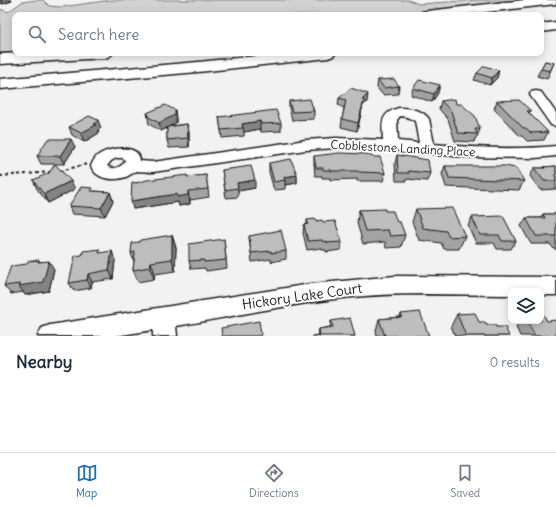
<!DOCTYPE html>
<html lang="en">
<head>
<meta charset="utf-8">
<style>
  :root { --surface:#fff; --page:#f6f6f7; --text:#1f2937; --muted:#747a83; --line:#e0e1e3; --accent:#1f6fb2 }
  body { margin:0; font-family:Delius,sans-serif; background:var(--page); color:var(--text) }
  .controls { position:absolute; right:12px; bottom:12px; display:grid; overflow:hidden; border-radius:8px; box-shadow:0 2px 10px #0003 }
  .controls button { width:36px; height:36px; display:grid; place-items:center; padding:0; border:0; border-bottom:1px solid var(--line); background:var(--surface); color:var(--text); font:20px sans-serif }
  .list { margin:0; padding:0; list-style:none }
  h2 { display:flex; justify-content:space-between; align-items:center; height:52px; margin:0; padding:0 16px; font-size:17px }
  h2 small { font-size:13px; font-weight:400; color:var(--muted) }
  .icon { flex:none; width:22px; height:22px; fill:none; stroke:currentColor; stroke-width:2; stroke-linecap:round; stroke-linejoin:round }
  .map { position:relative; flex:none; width:556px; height:336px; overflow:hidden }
  .search { position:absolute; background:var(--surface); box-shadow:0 2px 10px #0003; left:12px; right:12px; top:12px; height:44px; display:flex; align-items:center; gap:10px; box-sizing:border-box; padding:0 14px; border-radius:8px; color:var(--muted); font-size:15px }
  .sheet { height:116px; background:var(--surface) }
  nav { display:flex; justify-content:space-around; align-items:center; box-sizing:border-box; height:56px; border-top:1px solid var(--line); background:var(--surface); font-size:11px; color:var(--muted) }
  nav a { display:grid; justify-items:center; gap:2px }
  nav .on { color:var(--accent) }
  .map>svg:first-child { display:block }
  .green { fill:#d2d2d2; stroke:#777 }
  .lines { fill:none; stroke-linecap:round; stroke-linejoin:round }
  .minor-casing { stroke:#1c1c1c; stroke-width:3 }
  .highway-casing { stroke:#1c1c1c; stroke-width:3 }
  .path { stroke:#1c1c1c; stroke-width:2; stroke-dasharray:3 3; stroke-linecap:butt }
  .minor { fill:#fff; fill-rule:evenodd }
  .highway { fill:#fff; fill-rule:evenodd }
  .wall { fill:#a3a3a3; stroke:#1c1c1c }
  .shaded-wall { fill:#848484; stroke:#1c1c1c }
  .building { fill:#bdbdbd; stroke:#1c1c1c }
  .labels { text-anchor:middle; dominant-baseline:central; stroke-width:3.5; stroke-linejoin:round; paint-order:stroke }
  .street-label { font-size:12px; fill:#1c1c1c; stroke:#fff }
  .near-street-label { font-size:14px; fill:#1c1c1c; stroke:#fff }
</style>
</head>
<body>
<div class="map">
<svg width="556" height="336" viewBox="0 0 556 336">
  <rect width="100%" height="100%" fill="#f2f2f2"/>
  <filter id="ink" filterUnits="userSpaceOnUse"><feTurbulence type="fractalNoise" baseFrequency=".025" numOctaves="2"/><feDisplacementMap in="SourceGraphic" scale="8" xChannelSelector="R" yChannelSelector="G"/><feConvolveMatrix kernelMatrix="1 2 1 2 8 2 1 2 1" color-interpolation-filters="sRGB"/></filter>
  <g filter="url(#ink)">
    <polygon class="green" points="37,0 43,0 49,6 62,7 112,0 408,0 419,4 476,0 543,0 399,15 15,15 15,52 0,53 0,9 8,12 22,2"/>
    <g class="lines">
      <defs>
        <g id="minor">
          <polygon points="536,91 541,92 556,113 556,126 551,125 530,95 531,92"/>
          <path d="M399 108C410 108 423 110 429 119L434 144C474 148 515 150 556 146V156L535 158 465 157 391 150 336 148 306 150 153 172C148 172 142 171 137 171 134 172 130 175 126 177 114 181 96 180 91 166 93 161 96 156 100 154 111 147 140 144 140 161L153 162 306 140 336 138 383 140C382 123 380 113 399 108ZM400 116 407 117 415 121 419 143 398 141 397 120ZM116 158H123L125 160 124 163C119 168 113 170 107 166L111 161Z"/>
          <path d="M395 276 556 277V295H541V291H511V295C458 295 405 292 353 297 294 303 235 316 176 326L177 336H153V330L115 336H38L42 328 50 325 311 284Z"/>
        </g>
        <g id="highway">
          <polygon points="525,0 556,0 556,4 459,15 421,15 422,12 427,11"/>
          <polygon points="556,22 556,30 541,32 541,24"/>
          <polygon points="24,53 113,53 110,56 105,58 0,64 0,54"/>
          <polygon points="285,53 336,53 333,56 328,58 198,72 0,89 0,79 198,62"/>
        </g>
      </defs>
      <use href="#minor" class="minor-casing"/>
      <use href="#highway" class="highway-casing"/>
      <g class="path">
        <polyline points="60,171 87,164"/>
        <polyline points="0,176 52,172"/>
      </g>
      <use href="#minor" class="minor"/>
      <use href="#highway" class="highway"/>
    </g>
    <g class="wall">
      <polygon points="0,0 11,0 12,1 3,4 0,3 0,4"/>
      <polygon points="545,61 554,63 547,79 537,76"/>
      <polygon points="499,70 497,78 490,85 474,80 477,73"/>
      <polygon points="378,80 399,86 398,94 383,95 377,88"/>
      <polygon points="413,88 438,93 432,102 411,95"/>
      <polygon points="339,98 367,102 363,105 357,131 341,127 344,108 338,105"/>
      <polygon points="289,101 314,111 314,119 292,120 289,108"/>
      <polygon points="441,101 456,104 480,129 477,137 476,137 474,142 455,141 448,119 439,109"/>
      <polygon points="497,101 531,111 529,113 548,132 544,140 527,141 522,136 520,136 494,109"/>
      <polygon points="147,113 176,118 176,123 170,126 187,124 189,132 189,147 169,148 167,140 167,128 161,131 149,124"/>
      <polygon points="219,117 281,123 281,131 261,132 260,129 244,132 244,136 222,138"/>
      <polygon points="69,127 101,128 98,130 99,133 84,142 72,135"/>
      <polygon points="75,147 64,164 41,164 37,156"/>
      <polygon points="397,155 430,173 427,181 407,179 406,181 396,181 395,163"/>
      <polygon points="314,156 385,173 383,181 357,181 357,179 330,180 330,178 322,178 322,176 315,176 314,164"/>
      <polygon points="269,163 297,175 297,183 285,185 285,189 274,190 269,172"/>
      <polygon points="445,166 524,181 519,190 446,187 442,174"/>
      <polygon points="556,166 556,189 540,190 530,176 534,168 543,168 544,167"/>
      <polygon points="222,170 255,188 238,191 238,197 226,198"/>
      <polygon points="206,175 209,197 190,200 190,204 179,206 178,202 133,209 136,183"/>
      <polygon points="33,180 75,189 48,203 37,189"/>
      <polygon points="94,191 110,192 113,201 105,216 72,214 69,206"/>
      <polygon points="416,209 465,236 459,249 444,249 441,243 419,240 412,222"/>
      <polygon points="359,210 385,211 397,222 405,235 401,247 386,248 385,242 363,244 357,223"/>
      <polygon points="543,214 556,214 556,249 554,249 550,244 531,244 521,226 526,218 541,218"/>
      <polygon points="472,217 516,241 511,249 497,249 494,243 476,243 468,226"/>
      <polygon points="307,220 323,222 342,242 341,250 326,252 326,250 322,250 321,248 307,250 303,233 304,225 307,224"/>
      <polygon points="172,235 176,248 175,271 155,274 154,279 138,282 133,270 134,262 131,253 139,242"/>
      <polygon points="249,236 286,251 286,259 271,262 271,259 252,262"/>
      <polygon points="224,239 227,268 206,271 205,268 191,269 189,261"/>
      <polygon points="101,253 115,260 113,279 92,282 91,288 74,291 69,283"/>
      <polygon points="39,260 41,262 54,269 49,291 25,295 23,292 11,294 4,286 27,264"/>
      <polygon points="401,314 429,336 377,336 376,331 379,319 400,317"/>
      <polygon points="457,314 486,325 496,327 509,336 455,336 451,326"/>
      <polygon points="331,321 355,336 318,335 319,329 330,327"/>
      <polygon points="520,321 547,321 556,336 520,336 516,327"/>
    </g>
    <g class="shaded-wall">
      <polygon points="1,0 11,0 12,1 3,4"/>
      <polygon points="499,70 497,78 490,85 492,78"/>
      <polygon points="440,85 438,93 432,102 434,94"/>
      <polygon points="368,94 367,102 363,105 357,131 362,100"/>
      <polygon points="175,110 176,118 176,123 161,131 159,123"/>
      <polygon points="98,120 101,128 98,130 99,133 84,142 81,133"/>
      <polygon points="260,121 260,129 244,132 242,124"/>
      <polygon points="187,124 189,132 189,147 188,138"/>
      <polygon points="71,139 75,147 64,164 60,156"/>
      <polygon points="297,175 297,183 285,185 285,180 284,177"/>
      <polygon points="255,180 255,188 238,191 237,183"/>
      <polygon points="71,181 75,189 48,203 44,194"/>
      <polygon points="188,191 190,204 179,206 178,202 133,209 131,201"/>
      <polygon points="110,192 113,201 105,216 101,208"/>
      <polygon points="172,235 176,248 175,271 172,259"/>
      <polygon points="112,251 115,260 113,279 109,270"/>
      <polygon points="49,261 54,269 49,291 25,295 19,286"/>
      <polygon points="151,262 155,274 154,279 150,267"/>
      <polygon points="88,274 92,282 91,288 87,280"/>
    </g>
    <g class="building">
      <polygon points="545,61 554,63 550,71 541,69"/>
      <polygon points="484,66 499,70 492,78 477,73"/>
      <polygon points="394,79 399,86 384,88 378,80"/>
      <polygon points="419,80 440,85 434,94 413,88"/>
      <polygon points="351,88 368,94 362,100 364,100 358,123 342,119 346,100 339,98"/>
      <polygon points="310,99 314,111 292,112 289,101"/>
      <polygon points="455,99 456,104 461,104 475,116 480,129 475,129 477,134 458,133 451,111 441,101"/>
      <polygon points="519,100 531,111 527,111 548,132 531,133 526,128 523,128 497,101"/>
      <polygon points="165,105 175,110 175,115 159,123 147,116 149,115 147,113"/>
      <polygon points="276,110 281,123 261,124 260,121 242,124 243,128 221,130 219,117"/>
      <polygon points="89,116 98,120 94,124 96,125 81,133 69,127"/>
      <polygon points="187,124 188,138 167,140 167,127"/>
      <polygon points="49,139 71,139 60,156 37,156 47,140"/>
      <polygon points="339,153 366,154 373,157 380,157 385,173 359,172 358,171 331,171 331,170 323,170 323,168 316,168 314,156"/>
      <polygon points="397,155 428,160 430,173 408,171 409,173 398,173"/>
      <polygon points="291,159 297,175 284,177 285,180 274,182 269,163"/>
      <polygon points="55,164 71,181 44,194 33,180 49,173"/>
      <polygon points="251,166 255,180 237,183 238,188 225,190 222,170"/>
      <polygon points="445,166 505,166 516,168 524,181 449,178"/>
      <polygon points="556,166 556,181 544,181 534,168 545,168 544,167"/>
      <polygon points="187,175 187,177 206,175 208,189 188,191 188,195 177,197 177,194 131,201 132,182 136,183 147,180"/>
      <polygon points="81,187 93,188 91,191 110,192 101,208 69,206"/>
      <polygon points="452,208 465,236 449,237 446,231 423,228 416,209"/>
      <polygon points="385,209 385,211 393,211 397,222 400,222 405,235 390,236 388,230 365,231 359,210"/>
      <polygon points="543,214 556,214 556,236 536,236 526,218 545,218"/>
      <polygon points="503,216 516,241 502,241 499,235 480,235 472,217"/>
      <polygon points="316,219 316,221 322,220 323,222 335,221 342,242 327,243 327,241 323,242 322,240 308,241 304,225 308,224 307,220"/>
      <polygon points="281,230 286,251 271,253 271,251 251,253 249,236"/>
      <polygon points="172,235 172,259 151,262 150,267 133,270 135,252 131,253 132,243 139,242 140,240"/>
      <polygon points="224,239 226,260 204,262 204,260 189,261 189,244"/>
      <polygon points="100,249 99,253 112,251 109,270 88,274 87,280 69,283 75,256 82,255 83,251"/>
      <polygon points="39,260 38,262 49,261 43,282 19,286 20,284 4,286 11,266 27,264 28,261"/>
      <polygon points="420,312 429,336 385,336 379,319 402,317 401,314"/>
      <polygon points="475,313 479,322 485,322 486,325 495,325 496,327 505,327 509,336 466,336 457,314"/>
      <polygon points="541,314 543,314 547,321 556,320 556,336 535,336 527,321 541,321"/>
      <polygon points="350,318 355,336 312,336 320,335 319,329 333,327 331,321"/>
      <polygon points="259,321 261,334 260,336 222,336 221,328"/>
    </g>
  </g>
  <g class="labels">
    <g class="street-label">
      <text transform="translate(403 148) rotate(3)">Cobblestone Landing Place</text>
    </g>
    <g class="near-street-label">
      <text transform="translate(302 296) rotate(-8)">Hickory Lake Court</text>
    </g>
  </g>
</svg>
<div class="controls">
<button><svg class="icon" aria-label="layers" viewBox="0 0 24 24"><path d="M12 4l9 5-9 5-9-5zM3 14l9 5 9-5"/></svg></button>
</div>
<div class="search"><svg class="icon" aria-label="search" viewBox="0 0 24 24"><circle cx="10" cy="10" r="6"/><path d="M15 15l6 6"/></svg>Search here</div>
</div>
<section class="sheet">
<h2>Nearby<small>0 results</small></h2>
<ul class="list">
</ul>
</section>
<nav>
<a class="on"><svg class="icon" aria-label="map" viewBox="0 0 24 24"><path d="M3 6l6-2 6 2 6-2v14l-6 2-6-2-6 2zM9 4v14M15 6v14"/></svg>Map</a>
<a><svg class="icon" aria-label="directions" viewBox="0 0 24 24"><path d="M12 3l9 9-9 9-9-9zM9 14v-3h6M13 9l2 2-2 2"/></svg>Directions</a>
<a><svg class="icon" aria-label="saved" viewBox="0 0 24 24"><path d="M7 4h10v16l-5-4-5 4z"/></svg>Saved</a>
</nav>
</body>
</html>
